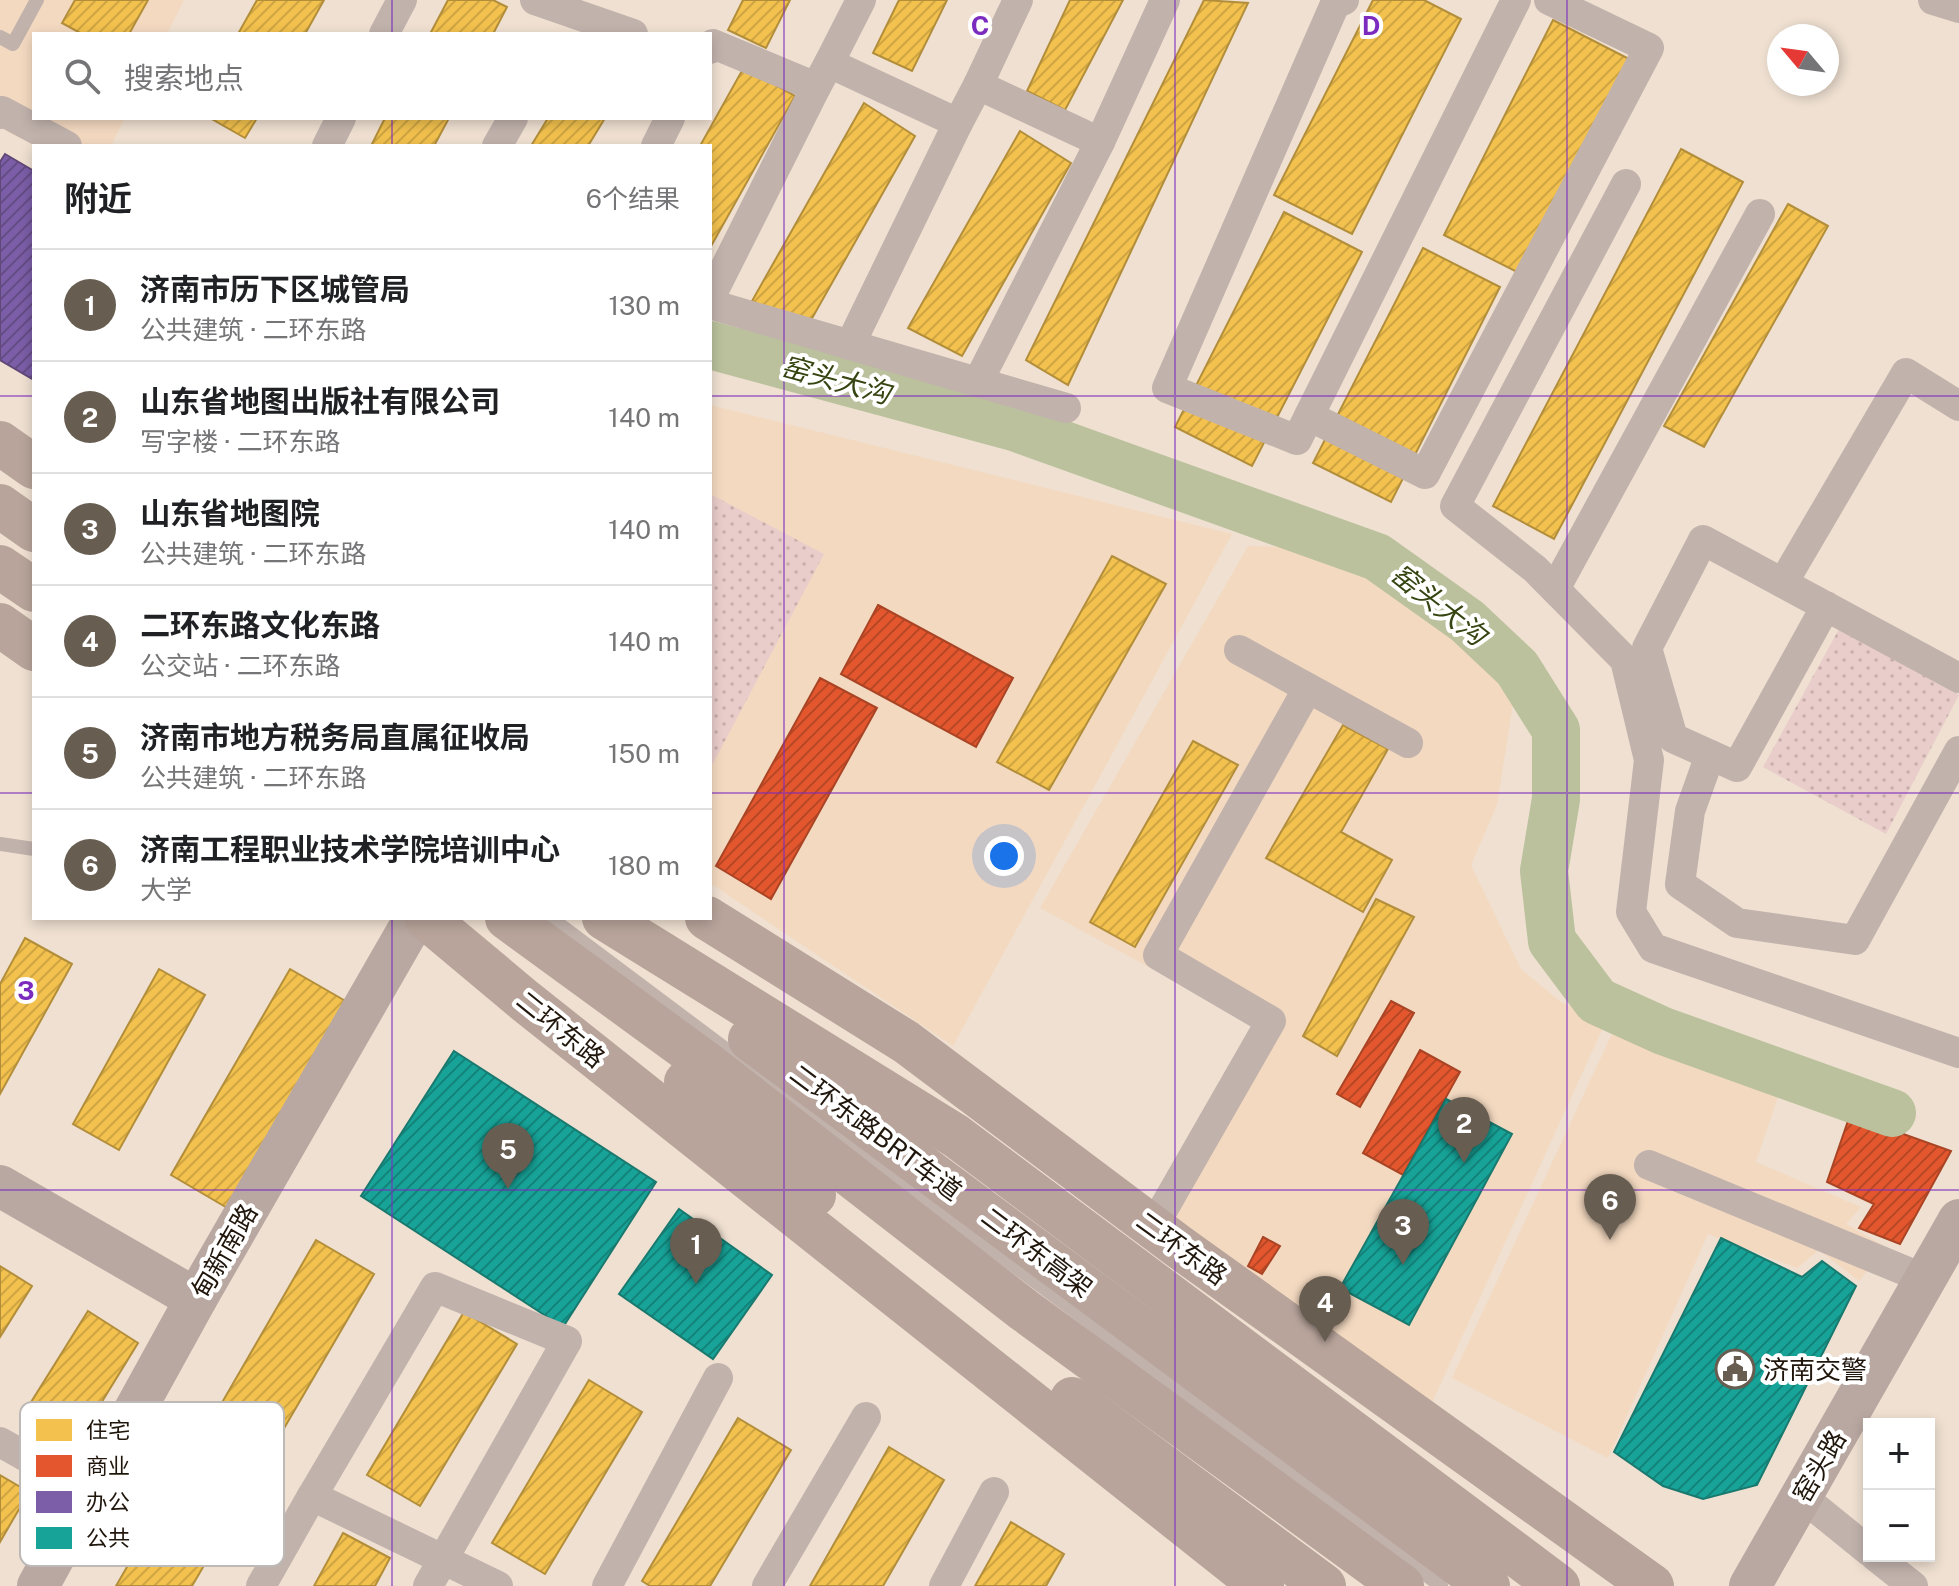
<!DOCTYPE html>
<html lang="zh">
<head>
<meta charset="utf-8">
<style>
  :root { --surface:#fff; --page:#f6f6f6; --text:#202124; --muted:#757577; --line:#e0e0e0; --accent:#685d51 }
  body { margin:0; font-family:"Public Sans","Noto Sans SC",sans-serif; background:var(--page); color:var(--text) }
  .controls { position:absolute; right:24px; bottom:24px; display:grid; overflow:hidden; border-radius:0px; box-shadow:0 4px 12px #0003 }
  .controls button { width:72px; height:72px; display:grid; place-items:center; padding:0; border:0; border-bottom:2px solid var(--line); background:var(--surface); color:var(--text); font:40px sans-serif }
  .compass { position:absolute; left:1767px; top:24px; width:72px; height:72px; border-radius:50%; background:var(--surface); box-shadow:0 4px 12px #0003; rotate:299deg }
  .you { position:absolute; left:1004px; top:856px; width:28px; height:28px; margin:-20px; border:6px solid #fff; border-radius:50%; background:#1a73e8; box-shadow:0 0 0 12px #1a73e833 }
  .badge { display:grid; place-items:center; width:52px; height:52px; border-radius:50%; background:var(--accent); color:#fff; font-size:26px; font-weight:700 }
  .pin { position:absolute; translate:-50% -66px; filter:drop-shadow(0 2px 4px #0008) }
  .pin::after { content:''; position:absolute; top:42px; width:28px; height:24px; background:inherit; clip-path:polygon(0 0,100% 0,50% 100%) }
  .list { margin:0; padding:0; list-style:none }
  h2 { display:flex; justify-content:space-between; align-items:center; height:104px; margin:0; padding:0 32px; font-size:34px }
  h2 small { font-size:26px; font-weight:400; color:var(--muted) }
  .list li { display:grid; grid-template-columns:52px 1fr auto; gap:24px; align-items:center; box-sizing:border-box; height:112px; padding:0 32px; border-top:2px solid var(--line) }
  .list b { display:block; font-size:30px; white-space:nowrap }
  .list p { margin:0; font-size:26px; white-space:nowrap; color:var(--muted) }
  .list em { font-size:26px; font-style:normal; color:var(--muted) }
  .icon { flex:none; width:44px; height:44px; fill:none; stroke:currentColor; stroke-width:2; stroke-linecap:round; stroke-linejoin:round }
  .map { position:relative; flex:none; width:1959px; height:1586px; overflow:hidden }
  .search { position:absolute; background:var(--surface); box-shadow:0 4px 12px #0003; left:32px; top:32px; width:680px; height:88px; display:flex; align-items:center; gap:20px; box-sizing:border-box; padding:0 28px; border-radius:0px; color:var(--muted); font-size:30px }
  .panel { position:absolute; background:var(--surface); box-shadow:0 4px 12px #0003; left:32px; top:144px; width:680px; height:776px; border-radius:0px }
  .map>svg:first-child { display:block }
  .built { fill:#f3d9c0 }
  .park { fill:url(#park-dots) }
  .homes { fill:url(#homes-hatch); stroke:#b38e3a; stroke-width:2 }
  .shops { fill:url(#shops-hatch); stroke:#a94424; stroke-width:2 }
  .offices { fill:url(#offices-hatch); stroke:#604878; stroke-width:2 }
  .public { fill:url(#public-hatch); stroke:#1a796e; stroke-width:2 }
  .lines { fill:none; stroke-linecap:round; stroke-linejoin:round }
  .river { stroke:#bac19c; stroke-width:48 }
  .lane { stroke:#c1b2ac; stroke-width:14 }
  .street { stroke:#c1b2ac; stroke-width:30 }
  .secondary { stroke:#b9a8a1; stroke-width:42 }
  .highway { stroke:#b8a49b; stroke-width:44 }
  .grid { fill:none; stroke:#7b2cbf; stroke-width:2; stroke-opacity:0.55 }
  .labels { text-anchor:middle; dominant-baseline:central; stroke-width:8; stroke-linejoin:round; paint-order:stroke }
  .street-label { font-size:26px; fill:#20160c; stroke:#fff }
  .poi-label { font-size:26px; fill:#20160c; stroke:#fff; text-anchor:start }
  .water-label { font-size:28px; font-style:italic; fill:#364511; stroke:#fff }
  .key { fill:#fff; stroke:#bcb9b6; stroke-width:2 }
  .key-label { font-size:22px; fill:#20160c }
  .grid-label { font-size:26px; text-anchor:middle; font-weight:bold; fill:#7b2cbf; stroke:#fff; stroke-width:8; stroke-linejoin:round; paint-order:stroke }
</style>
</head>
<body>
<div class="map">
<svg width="1959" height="1586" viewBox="0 0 1959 1586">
  <defs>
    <pattern id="park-dots" width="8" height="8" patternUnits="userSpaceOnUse" patternTransform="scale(2)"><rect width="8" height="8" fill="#e9cdca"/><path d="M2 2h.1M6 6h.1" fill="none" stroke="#c8afac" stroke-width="1.8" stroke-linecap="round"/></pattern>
    <pattern id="homes-hatch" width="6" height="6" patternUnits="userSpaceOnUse" patternTransform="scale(2)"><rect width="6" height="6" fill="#f2c14e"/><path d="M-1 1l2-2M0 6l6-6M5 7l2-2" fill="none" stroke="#cfa543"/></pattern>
    <pattern id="shops-hatch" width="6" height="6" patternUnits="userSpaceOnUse" patternTransform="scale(2)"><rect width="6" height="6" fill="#e4572e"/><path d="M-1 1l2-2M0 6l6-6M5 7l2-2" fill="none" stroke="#b84726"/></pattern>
    <pattern id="offices-hatch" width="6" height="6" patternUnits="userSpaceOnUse" patternTransform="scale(2)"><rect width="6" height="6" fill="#7b5ea7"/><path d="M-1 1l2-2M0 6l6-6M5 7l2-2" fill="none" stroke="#644d86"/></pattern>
    <pattern id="public-hatch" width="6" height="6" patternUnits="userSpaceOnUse" patternTransform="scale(2)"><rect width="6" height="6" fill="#17a398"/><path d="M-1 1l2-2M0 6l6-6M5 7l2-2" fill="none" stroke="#14847a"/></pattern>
  </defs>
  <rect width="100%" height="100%" fill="#efe0d1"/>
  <g class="built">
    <polygon points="0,0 184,0 167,34 34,34 34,118 125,118 111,146 36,146 0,128"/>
    <polygon points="710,405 1232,534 953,1046 710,883"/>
    <polygon points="1248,546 1298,547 1377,557 1461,609 1513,704 1497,805 1471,865 1521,969 1561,1002 1606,1021 1431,1405 1169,1223 1274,1035 1040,908"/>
    <polygon points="1615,1027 1781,1088 1756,1162 1861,1207 1846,1224 1886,1247 1859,1281 1819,1250 1797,1268 1708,1234 1608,1458 1452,1378"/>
  </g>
  <g class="park">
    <polygon points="710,494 824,554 710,769"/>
    <polygon points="1839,629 1959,695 1886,834 1763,767"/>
  </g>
  <g class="homes">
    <polygon points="75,0 148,0 129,34 82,34 62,23"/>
    <polygon points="257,0 324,0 305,34 238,34"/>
    <polygon points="448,0 493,0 507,7 493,34 430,34"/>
    <polygon points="743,0 790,0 766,48 728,30"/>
    <polygon points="899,0 947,0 912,71 873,53"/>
    <polygon points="1070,0 1123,0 1065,110 1027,91"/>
    <polygon points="1204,0 1248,3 1068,385 1026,360"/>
    <polygon points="1373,0 1424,0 1461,19 1352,234 1274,195"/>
    <polygon points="1553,20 1631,60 1521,274 1444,235"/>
    <polygon points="744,67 795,96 710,248 710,146 700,146"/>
    <polygon points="864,103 915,136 806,329 752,301"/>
    <polygon points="210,118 257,118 245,138"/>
    <polygon points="385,118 449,118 434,146 371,146"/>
    <polygon points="548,118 605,118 588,146 531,146"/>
    <polygon points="1020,131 1071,163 962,356 908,328"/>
    <polygon points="1681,149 1743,182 1554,539 1493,506"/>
    <polygon points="1788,204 1828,226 1704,447 1664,426"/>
    <polygon points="1284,212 1362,252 1252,466 1175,427"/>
    <polygon points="1423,248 1500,287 1391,502 1313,463"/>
    <polygon points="1112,556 1166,584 1049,790 997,762"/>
    <polygon points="1343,725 1388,749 1341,832 1392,860 1363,912 1266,858"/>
    <polygon points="1193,741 1238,765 1135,947 1090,922"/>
    <polygon points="1376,899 1414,917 1337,1056 1303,1036"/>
    <polygon points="25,938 72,964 0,1094 0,984"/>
    <polygon points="159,969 205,995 119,1150 73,1124"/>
    <polygon points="290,969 349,1003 229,1209 171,1175"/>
    <polygon points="316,1240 374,1274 192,1586 116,1586"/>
    <polygon points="0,1266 32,1286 0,1337"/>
    <polygon points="88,1311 138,1343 74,1447 23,1415"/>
    <polygon points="464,1312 517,1344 420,1506 367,1475"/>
    <polygon points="589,1380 642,1412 545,1574 492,1543"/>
    <polygon points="738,1418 791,1450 710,1586 650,1586 642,1581"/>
    <polygon points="889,1447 944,1480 883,1586 810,1586"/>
    <polygon points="0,1475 29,1492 0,1542"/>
    <polygon points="1011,1522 1064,1554 1046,1586 975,1586"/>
    <polygon points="343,1533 390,1558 375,1586 314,1586"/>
  </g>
  <g class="shops">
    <polygon points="878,605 1013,678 976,747 841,674"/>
    <polygon points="820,678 877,708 771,899 716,866"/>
    <polygon points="1391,1001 1414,1013 1360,1107 1337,1094"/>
    <polygon points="1420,1050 1460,1072 1403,1175 1363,1153"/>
    <polygon points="1850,1115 1951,1151 1900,1244 1859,1228 1874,1204 1827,1182"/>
    <polygon points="1263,1237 1280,1246 1262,1274 1248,1266"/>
  </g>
  <polygon class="offices" points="5,154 34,171 34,380 0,360 0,162"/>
  <g class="public">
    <polygon points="454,1051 656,1182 563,1327 361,1196"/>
    <polygon points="1446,1099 1512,1134 1409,1325 1340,1288"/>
    <polygon points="679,1209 772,1275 713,1359 619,1294"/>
    <polygon points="1721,1238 1802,1277 1822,1261 1856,1286 1757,1485 1703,1499 1663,1486 1614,1452"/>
  </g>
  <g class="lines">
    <polyline class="river" points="710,345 1014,427 1377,557 1467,621 1517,668 1556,730 1556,799 1544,871 1552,941 1597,1001 1663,1031 1892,1113"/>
    <g class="lane">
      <polyline points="0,37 13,44 37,0"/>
      <polyline points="0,844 34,849"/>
      <polyline points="551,918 1441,1586"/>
    </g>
    <g class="street">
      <polyline points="535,0 633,34"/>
      <polyline points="1344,0 1335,4 1167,388 1297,440 1516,0"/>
      <polyline points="1933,0 1959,8"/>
      <polyline points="384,34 402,0"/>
      <polyline points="710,49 713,44 816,87 829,63 958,123 978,85 1100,142"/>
      <polyline points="829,63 861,0"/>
      <polyline points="978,85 1018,0"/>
      <polyline points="0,114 2,111 67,146"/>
      <polyline points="327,146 341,118"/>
      <polyline points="497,146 513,118"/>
      <polyline points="656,146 670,118"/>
      <polyline points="1626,184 1455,506 1535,569 1625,660 1649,760 1631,912 1653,948 1959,1053"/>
      <polyline points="710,298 816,87"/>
      <polyline points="710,304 1066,408"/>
      <polyline points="850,345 958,123"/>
      <polyline points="978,382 1100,142 1165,0"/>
      <polyline points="1309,416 1425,474 1649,48 1549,0"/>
      <polyline points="1783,583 1906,373 1959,406"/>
      <polyline points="1555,589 1760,214"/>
      <polyline points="1826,606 1737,767 1673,738 1647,648 1703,540 1959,678"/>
      <polyline points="1239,650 1408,743"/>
      <polyline points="1710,755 1690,811 1680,884 1737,923 1855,940 1959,751"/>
      <polyline points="1649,1165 1925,1279"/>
      <polyline points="1153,1227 1271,1021 1158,955 1308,688"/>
      <polyline points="0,1442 90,1493"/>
      <polyline points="312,1496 435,1287 567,1341 428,1586"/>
      <polyline points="1801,1496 1869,1551"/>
      <polyline points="1875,1556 1913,1586"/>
      <polyline points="261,1586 312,1496 498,1586"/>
      <polyline points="607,1586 718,1378"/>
      <polyline points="767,1586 866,1417"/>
      <polyline points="944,1586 994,1492"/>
    </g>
    <g class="secondary">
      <polyline points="0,1186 196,1299"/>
      <polyline points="38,1586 196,1299 415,918"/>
      <polyline points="1750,1586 1959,1220"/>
    </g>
    <g class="highway">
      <polyline points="0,443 34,467"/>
      <polyline points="0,506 34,530"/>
      <polyline points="0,567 34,590"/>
      <polyline points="0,625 34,649"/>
      <polyline points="426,918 524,1000 1262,1586"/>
      <polyline points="507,918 703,1061 1024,1310 1402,1586"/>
      <polyline points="604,918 956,1136 1558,1586"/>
      <polyline points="707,918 906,1042 1178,1246 1652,1586"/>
      <polyline points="750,1039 1488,1586"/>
      <polyline points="686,1082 814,1195"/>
      <polyline points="1072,1399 1324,1586"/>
    </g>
  </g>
  <path class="grid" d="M392 0V34M784 0V1586M1175 0V1586M1567 0V1586M392 118V146M0 396H34M710 396H1959M0 793H34M710 793H1959M392 918V1586M0 1190H1959"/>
  <defs>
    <symbol id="civic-ring" viewBox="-11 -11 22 22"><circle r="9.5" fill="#fff" stroke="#685d51" stroke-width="1.5"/><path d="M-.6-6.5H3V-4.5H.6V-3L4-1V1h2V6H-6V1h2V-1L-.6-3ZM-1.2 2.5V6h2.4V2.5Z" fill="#685d51"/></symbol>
  </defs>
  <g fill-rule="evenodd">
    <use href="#civic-ring" x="1713" y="1347" width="44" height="44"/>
  </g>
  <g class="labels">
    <g class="street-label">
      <text transform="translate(561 1029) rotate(39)">二环东路</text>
      <text transform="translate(876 1132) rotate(37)">二环东路BRT车道</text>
      <text transform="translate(1182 1248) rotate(36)">二环东路</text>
      <text transform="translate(224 1251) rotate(-60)">甸新南路</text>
      <text transform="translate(1037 1252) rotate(37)">二环东高架</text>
      <text transform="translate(1819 1466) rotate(-60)">窑头路</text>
    </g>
    <g class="poi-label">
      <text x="1763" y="1369">济南交警</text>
    </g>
    <g class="water-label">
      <text transform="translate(836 379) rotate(15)">窑头大沟</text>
      <text transform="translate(1439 604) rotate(38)">窑头大沟</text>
    </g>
  </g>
  <rect x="20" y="1402" width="264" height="164" rx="12" class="key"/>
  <rect x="36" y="1419" width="36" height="22" fill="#f2c14e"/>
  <rect x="36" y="1455" width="36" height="22" fill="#e4572e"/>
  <rect x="36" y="1491" width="36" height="22" fill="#7b5ea7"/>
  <rect x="36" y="1527" width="36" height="22" fill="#17a398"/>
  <g class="key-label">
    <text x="86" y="1438">住宅</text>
    <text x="86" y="1474">商业</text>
    <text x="86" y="1510">办公</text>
    <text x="86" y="1546">公共</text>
  </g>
  <g class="grid-label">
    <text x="980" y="35">C</text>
    <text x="1371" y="35">D</text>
    <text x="26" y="1000">3</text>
  </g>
</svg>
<div class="controls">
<button>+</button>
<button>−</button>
</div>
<svg class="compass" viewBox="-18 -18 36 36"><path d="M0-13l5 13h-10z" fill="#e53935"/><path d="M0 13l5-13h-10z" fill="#757577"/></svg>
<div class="you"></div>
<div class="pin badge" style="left:696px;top:1284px">1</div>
<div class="pin badge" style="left:1464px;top:1163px">2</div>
<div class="pin badge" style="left:1403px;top:1265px">3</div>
<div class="pin badge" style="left:1325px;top:1342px">4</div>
<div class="pin badge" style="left:508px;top:1189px">5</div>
<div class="pin badge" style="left:1610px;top:1240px">6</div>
<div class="search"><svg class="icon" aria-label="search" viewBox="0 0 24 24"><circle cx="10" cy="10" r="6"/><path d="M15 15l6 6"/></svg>搜索地点</div>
<section class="panel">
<h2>附近<small>6个结果</small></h2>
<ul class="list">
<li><span class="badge">1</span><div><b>济南市历下区城管局</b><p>公共建筑 · 二环东路</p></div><em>130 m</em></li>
<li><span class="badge">2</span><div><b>山东省地图出版社有限公司</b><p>写字楼 · 二环东路</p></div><em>140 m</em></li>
<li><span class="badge">3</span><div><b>山东省地图院</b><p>公共建筑 · 二环东路</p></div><em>140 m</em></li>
<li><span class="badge">4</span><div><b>二环东路文化东路</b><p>公交站 · 二环东路</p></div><em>140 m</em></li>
<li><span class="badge">5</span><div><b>济南市地方税务局直属征收局</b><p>公共建筑 · 二环东路</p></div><em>150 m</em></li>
<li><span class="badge">6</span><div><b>济南工程职业技术学院培训中心</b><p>大学</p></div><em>180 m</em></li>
</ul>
</section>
</div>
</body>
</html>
